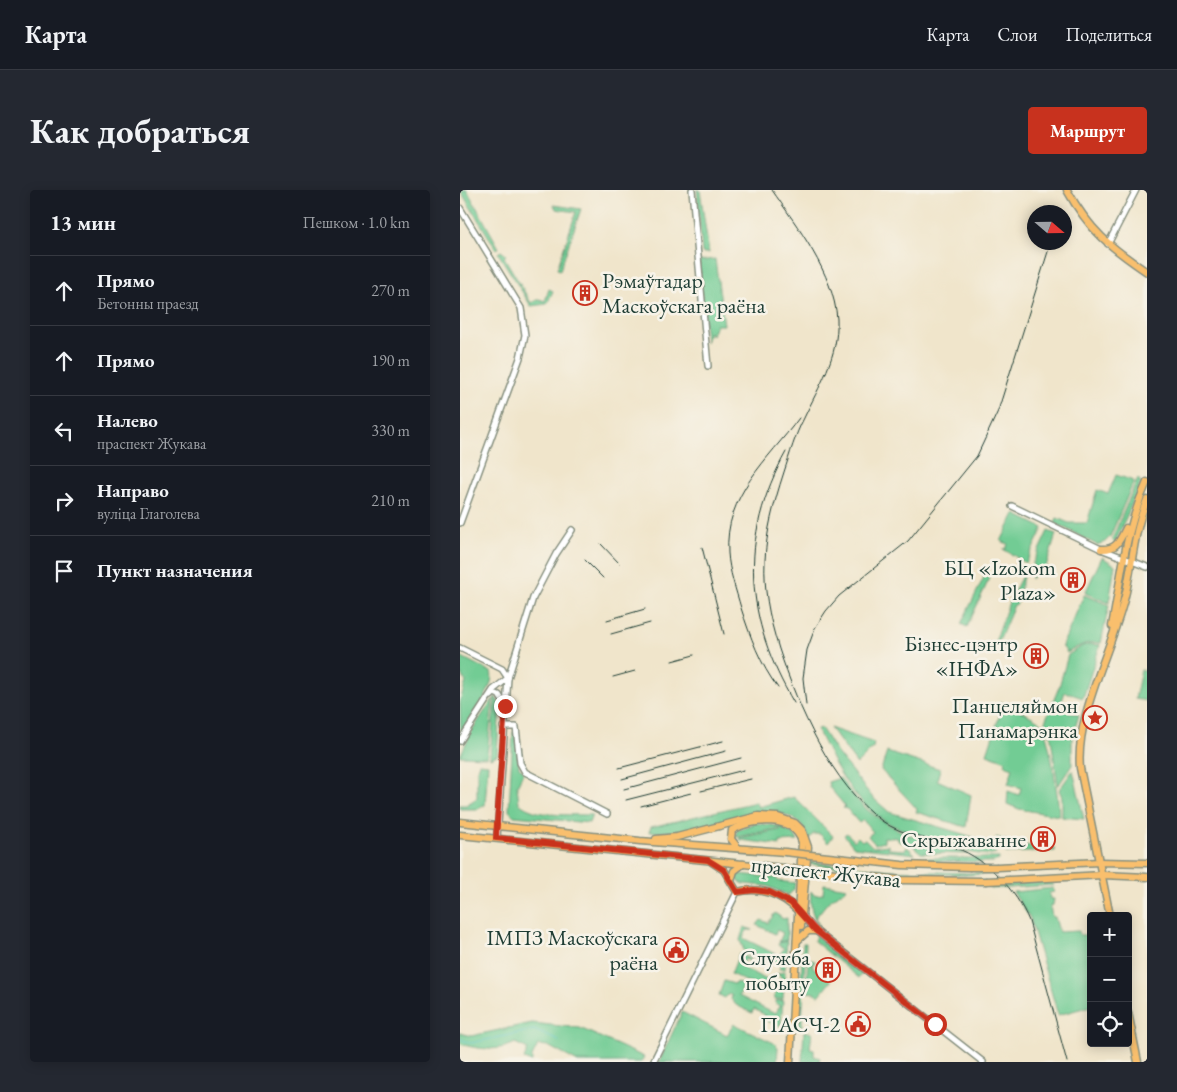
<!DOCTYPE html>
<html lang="ru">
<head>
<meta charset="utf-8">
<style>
  :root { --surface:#171b24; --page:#242831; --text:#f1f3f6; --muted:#9ea1a6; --line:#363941; --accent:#c8321e }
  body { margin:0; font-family:"EB Garamond",serif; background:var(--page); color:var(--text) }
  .controls { position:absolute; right:15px; bottom:15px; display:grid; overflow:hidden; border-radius:5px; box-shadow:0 2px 12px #0003 }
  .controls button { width:45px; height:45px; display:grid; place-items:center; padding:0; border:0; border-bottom:1px solid var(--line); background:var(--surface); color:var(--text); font:25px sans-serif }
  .compass { position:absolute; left:567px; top:15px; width:45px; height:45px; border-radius:50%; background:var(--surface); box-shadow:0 2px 12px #0003; rotate:110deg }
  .stop { position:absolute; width:15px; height:15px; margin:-11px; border:4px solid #c8321e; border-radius:50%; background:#fff }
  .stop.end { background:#c8321e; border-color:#fff; box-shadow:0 1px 5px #0008 }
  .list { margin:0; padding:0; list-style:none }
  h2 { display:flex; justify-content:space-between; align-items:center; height:65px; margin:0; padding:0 20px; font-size:21px }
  h2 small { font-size:16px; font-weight:400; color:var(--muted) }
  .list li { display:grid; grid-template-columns:32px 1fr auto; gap:15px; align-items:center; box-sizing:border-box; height:70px; padding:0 20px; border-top:1px solid var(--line) }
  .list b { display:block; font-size:19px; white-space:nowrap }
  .list p { margin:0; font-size:16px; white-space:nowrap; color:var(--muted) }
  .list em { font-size:16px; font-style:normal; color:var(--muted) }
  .icon { flex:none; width:28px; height:28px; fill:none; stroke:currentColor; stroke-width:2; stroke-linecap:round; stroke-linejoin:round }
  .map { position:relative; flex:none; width:687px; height:872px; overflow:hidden; border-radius:5px }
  header { display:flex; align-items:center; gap:30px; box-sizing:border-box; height:70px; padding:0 25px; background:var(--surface); border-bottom:1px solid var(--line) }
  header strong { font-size:24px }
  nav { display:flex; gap:28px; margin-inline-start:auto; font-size:18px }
  .intro { display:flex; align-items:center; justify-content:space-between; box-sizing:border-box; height:120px; padding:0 30px }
  h1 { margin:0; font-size:35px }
  .button { padding:12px 22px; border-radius:5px; background:var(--accent); color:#fff; font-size:18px; font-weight:700 }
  main { display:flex; gap:30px; padding:0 30px }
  aside { flex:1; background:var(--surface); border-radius:5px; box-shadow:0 2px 12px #0003 }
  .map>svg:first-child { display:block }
  .green { fill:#72cc94; stroke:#488464 }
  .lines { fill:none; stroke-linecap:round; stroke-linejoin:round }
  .stream { stroke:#54c1ca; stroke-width:1 }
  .minor-casing { stroke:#889180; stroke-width:8 }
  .major-casing { stroke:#889180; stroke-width:9 }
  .minor { stroke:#fff; stroke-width:5 }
  .major { stroke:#f9bf6d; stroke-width:6 }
  .rail { stroke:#1f3d34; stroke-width:1 }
  .major-bridge-casing { stroke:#889180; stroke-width:9; stroke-linecap:butt }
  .major-bridge { stroke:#f9bf6d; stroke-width:6 }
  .route { stroke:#c8321e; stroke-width:6 }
  .labels { text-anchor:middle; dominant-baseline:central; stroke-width:5; stroke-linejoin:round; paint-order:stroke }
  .poi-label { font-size:22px; fill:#1f3d34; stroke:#f7f3e8; text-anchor:end }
  .street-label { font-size:22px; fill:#1f3d34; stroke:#f7f3e8 }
</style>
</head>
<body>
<header>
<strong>Карта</strong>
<nav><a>Карта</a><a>Слои</a><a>Поделиться</a></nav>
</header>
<div class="intro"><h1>Как добраться</h1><a class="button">Маршрут</a></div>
<main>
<aside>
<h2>13 мин<small>Пешком · 1.0 km</small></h2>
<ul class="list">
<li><svg class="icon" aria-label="ahead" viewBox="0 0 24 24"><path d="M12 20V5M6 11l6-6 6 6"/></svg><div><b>Прямо</b><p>Бетонны праезд</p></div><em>270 m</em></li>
<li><svg class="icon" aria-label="ahead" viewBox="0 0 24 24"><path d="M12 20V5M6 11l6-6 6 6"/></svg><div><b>Прямо</b></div><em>190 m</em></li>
<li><svg class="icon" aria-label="left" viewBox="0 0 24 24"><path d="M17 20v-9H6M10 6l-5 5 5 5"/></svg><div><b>Налево</b><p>праспект Жукава</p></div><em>330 m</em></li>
<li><svg class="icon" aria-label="right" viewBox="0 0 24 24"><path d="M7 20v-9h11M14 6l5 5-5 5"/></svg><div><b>Направо</b><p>вуліца Глаголева</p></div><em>210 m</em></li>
<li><svg class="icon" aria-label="arrive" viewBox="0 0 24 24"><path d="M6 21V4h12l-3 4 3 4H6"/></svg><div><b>Пункт назначения</b></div></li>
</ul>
</aside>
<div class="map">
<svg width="687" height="872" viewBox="0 0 687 872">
  <rect width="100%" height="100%" fill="#f7f3e8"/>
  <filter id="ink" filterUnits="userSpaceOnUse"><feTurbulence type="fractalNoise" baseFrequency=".02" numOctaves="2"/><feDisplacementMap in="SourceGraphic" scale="10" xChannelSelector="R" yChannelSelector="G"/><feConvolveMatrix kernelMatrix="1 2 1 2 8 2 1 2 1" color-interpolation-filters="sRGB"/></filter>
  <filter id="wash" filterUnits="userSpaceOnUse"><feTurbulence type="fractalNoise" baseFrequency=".0096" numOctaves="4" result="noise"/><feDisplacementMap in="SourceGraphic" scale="20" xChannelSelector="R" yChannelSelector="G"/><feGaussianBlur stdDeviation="1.12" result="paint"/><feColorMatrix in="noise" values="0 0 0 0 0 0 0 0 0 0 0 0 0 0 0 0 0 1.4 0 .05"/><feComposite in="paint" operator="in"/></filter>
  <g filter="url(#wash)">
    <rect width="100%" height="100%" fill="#f0e5cb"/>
    <g class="green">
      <polygon points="0,0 7,0 39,58 36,59"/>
      <polygon points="237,0 240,0 249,63 242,63"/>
      <polygon points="94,15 121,19 100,80 97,79 116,22 96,19"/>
      <polygon points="41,61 46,65 44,67 71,113 79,109 85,111 89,99 93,101 87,114 71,116 38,63"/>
      <polygon points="255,69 264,135 256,135 252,145 249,141 246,152 239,71"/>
      <polygon points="656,285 674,291 650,347 645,352 637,355 595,333 597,328 609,333 627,333 637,300 648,304"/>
      <polygon points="678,288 681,293 655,353 652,349"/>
      <polygon points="555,324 583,338 566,373 543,359 546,359 548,354 541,351"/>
      <polygon points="588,341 596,344 583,386 575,383 571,389 573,373"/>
      <polygon points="642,367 655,375 649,413 625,403"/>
      <polygon points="564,382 557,414 554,415 537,456 534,455 550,409"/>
      <polygon points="528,386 530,387 507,437 501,434 524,387"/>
      <path d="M624 405 649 415 641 453C626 451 619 456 607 463L602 456Z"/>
      <polygon points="631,454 640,455 623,508 605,502 599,519 619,525 612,548 612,575 598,596 590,541 584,534 599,497 608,465 622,456"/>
      <path d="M0 466 31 482C36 496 14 523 7 536L1 540 0 511 6 492 0 483Z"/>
      <polygon points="681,480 687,481 687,511 675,509"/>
      <polygon points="35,506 40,514 37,565 30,568"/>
      <polygon points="33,509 27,567 0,566 12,540"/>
      <path d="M541 512C553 518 569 524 580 532 589 539 599 612 599 626L559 619 547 614 548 601 559 605 561 598 548 594 553 578 545 575 546 571 527 564 541 521 539 517Z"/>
      <path d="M361 538 377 563 413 608 429 622 523 650 534 658 536 663C517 668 503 659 485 653 468 647 450 643 434 636 396 618 374 575 357 539Z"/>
      <polygon points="370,538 414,553 413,558 397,574"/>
      <path d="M53 542 56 543 59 577 64 581 57 596 59 613C76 628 109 624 132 625L129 633 54 626 49 621Z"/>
      <polygon points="427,562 480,579 477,590 511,605 506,637 456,622 457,619 421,580"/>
      <polygon points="19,573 28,574 25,615 18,619 0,619 0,615 6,615 17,608 17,579"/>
      <polygon points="613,580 624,629 602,627 602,607 599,600"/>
      <path d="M380 588C405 624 428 639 470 652 482 656 495 659 507 664L461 663 452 655 438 651V648L424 647V652L415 654 408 646 413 642 403 630 399 633 387 619 383 618 385 616 369 597 368 592Z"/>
      <path d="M334 607 373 646 368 653 360 644H353L349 649C332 606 283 626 250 634 230 639 210 643 189 642L191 637 296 612 298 617Z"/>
      <polygon points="296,633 326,637 277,647 275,649 277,640"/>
      <polygon points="324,639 335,645 338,651 320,652 320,655 280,650 279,648"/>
      <polygon points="387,643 394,651 398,647 402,651 405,649 413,657 428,655 428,659 445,660 447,657 455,664 394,657 384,645"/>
      <polygon points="536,647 560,655 595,658 595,661 546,663"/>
      <polygon points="465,668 539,668 539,670 533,672 469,671"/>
      <polygon points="350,672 429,680 508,683 629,677 508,685 433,683 349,674"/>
      <polygon points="280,684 316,688 318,691 335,693 334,700 328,705 307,696 284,694 278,691 276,687"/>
      <polygon points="591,691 594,695 531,699 529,695"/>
      <path d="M364 694 387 698 368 712 355 728 359 735C351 725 350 714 351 701L354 705 363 704Z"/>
      <polygon points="593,698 594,702 589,703 590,709 594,709 593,715 590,716 592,727 595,727 599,742 619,741 620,745 629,745 631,742 631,816 598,825 570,728 553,702"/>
      <polygon points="315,723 323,729 327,728 327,750 319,752 323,743 317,740 315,744 297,735 301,730 308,733"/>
      <polygon points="284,737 293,740 287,740 283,748 319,766 324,758 318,755 319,753 327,751 325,779 319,779 321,775 307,768 304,772 285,763 280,750"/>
      <polygon points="356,745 386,772 388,771 403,782 399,788 354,751"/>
      <polygon points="343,753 346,753 342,836 338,835"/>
      <polygon points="279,764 290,769 289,771 285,769 281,777 317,795 322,787 317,784 325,781 323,809 314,809 316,800 311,797 308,802 306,801 308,796 303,794 300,798 271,784"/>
      <polygon points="348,769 355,771 352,776 371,791 359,806 355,803 346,802"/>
      <polygon points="264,791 274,794 277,792 289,798 288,800 283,797 279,806 315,824 320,816 315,813 316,811 323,810 321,834 318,836 303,829 305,825 294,819 292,823 276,815 271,809 272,806 269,804 265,808 259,805"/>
      <polygon points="222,822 267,845 274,834 314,853 318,857 317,872 199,872"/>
      <path d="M72 833 120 838 184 867 181 872H118L88 856 78 855 72 867V872L64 869 68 859 55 853C38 862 17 859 0 854V843L11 846Z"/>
      <polygon points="344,841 352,843 350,858 354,859 354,866 360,868 359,872 342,872"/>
    </g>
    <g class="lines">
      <polyline class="stream" points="0,849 11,853 74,840 99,851"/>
    </g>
  </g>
  <g filter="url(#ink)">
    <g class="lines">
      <defs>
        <g id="minor">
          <polyline points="232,0 248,176"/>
          <polyline points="0,18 61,118 65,145 60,168 0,333"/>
          <polyline points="648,54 676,0"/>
          <polyline points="552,316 641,359 687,377"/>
          <polyline points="0,458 42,479 48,488"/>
          <polyline points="31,506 34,503 39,505 44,513"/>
          <polyline points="43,537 56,537 60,573 65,582 147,624"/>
          <polyline points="0,551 33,500 48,488"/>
          <polyline points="37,648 48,488 73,408 96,364 112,340"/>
          <polyline points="343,726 356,741 523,872"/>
          <polyline points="193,872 277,702"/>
        </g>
        <g id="major">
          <path d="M607 0C629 40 650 57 687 82"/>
          <path d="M641 359C657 360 660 350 666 338"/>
          <path d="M652 436C662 384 665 340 687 292"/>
          <polyline points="0,632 180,651 325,662"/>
          <polyline points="0,645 323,678"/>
          <polyline points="196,649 217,647 298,626 318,627 335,633 342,640 348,657 341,736"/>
          <path d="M278 658 271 649 272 640C293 629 333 624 342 652L330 872"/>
          <polyline points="359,666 442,675 509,677"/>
          <path d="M252 672 264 680 277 702C299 696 322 704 338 721"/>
          <polyline points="537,677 640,672 687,673"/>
          <polyline points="357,681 441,690 525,691"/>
          <polyline points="550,690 643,685 687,687"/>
          <polyline points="271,691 274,681 283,674"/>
          <path d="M650 726 620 578C615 524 654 456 666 402 673 371 674 340 687 310"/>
          <polyline points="337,751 348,741 356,741"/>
          <polyline points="668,822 678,872"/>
        </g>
      </defs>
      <use href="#minor" class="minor-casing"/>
      <use href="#major" class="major-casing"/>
      <use href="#minor" class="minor"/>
      <use href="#major" class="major"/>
      <g class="rail">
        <path d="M312 0C337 36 374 84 377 129 379 166 359 196 344 228 335 245 330 264 324 282 302 350 297 390 319 459 338 517 371 594 422 631 443 646 472 649 496 658 527 669 557 701 569 731L607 872"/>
        <path d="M326 262C278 348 285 430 334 513"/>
        <polyline points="141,354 159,373"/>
        <polyline points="242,357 264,444"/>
        <polyline points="125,370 143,388"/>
        <polyline points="147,430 185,419"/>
        <polyline points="151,444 190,433"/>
        <polyline points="212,471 234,465"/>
        <polyline points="153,487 175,481"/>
        <path d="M318 498C300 474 290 446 281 418 276 400 269 381 268 363 264 305 308 270 339 228"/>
        <polyline points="346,515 343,488 347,460 355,438 366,421 379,406 448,351 517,266 538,221 591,52"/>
        <polyline points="159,578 263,551"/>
        <polyline points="162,589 266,561"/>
        <polyline points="164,599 281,568"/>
        <polyline points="241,601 291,589"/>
        <polyline points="166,610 284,580"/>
        <polyline points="181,616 231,603"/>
      </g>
      <defs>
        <g id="major-bridge">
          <polyline points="325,662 359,666"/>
          <polyline points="509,677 537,677"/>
          <polyline points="323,678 357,681"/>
          <polyline points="525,691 550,690"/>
        </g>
      </defs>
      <use href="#major-bridge" class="major-bridge-casing"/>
      <use href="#major-bridge" class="major-bridge"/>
    </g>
  </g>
  <g class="lines" filter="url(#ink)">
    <polyline class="route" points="45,516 36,648 248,670 264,680 277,702 294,700 309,702 331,713 356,741 475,834"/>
  </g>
  <defs>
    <symbol id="building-ring" viewBox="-11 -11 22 22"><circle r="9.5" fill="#f7f3e8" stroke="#c8321e" stroke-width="1.5"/><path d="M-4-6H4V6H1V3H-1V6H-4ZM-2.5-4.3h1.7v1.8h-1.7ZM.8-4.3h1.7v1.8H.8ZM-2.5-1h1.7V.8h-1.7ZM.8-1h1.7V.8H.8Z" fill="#c8321e"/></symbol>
    <symbol id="sight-ring" viewBox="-11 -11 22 22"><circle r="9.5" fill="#f7f3e8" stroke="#c8321e" stroke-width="1.5"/><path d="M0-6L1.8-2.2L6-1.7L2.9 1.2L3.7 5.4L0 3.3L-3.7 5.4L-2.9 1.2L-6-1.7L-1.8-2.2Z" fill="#c8321e"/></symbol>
    <symbol id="civic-ring" viewBox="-11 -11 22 22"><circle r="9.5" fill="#f7f3e8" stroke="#c8321e" stroke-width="1.5"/><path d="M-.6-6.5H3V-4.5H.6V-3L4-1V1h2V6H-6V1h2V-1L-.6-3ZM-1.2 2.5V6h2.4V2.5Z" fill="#c8321e"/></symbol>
  </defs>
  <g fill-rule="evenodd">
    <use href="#building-ring" x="111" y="89" width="28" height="28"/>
    <use href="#building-ring" x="599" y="376" width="28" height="28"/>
    <use href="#building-ring" x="562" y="452" width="28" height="28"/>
    <use href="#sight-ring" x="621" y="514" width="28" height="28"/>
    <use href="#building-ring" x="569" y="635" width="28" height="28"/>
    <use href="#civic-ring" x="202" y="746" width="28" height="28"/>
    <use href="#building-ring" x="354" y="766" width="28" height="28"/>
    <use href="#civic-ring" x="384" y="820" width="28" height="28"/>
  </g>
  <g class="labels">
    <g class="poi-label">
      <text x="142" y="90" text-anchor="start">Рэмаўтадар<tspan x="142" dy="25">Маскоўскага раёна</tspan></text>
      <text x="596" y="377">БЦ «Izokom<tspan x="596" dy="25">Plaza»</tspan></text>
      <text x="558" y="453">Бізнес-цэнтр<tspan x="558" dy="25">«ІНФА»</tspan></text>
      <text x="618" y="515">Панцеляймон<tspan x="618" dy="25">Панамарэнка</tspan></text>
      <text x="566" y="649">Скрыжаванне</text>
      <text x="198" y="747">ІМПЗ Маскоўскага<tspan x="198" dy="25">раёна</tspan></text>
      <text x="350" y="767">Служба<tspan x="350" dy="25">побыту</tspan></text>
      <text x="380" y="834">ПАСЧ-2</text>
    </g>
    <g class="street-label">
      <text transform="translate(366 682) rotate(6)">праспект Жукава</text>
    </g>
  </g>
</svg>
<div class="controls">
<button>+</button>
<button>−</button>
<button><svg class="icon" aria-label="locate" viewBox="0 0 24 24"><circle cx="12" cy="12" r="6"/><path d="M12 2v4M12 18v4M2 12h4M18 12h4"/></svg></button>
</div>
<svg class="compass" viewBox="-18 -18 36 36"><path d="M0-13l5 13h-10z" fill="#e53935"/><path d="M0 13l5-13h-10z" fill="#9ea1a6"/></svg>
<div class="stop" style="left:475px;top:834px"></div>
<div class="stop end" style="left:45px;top:516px"></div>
</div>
</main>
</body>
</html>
